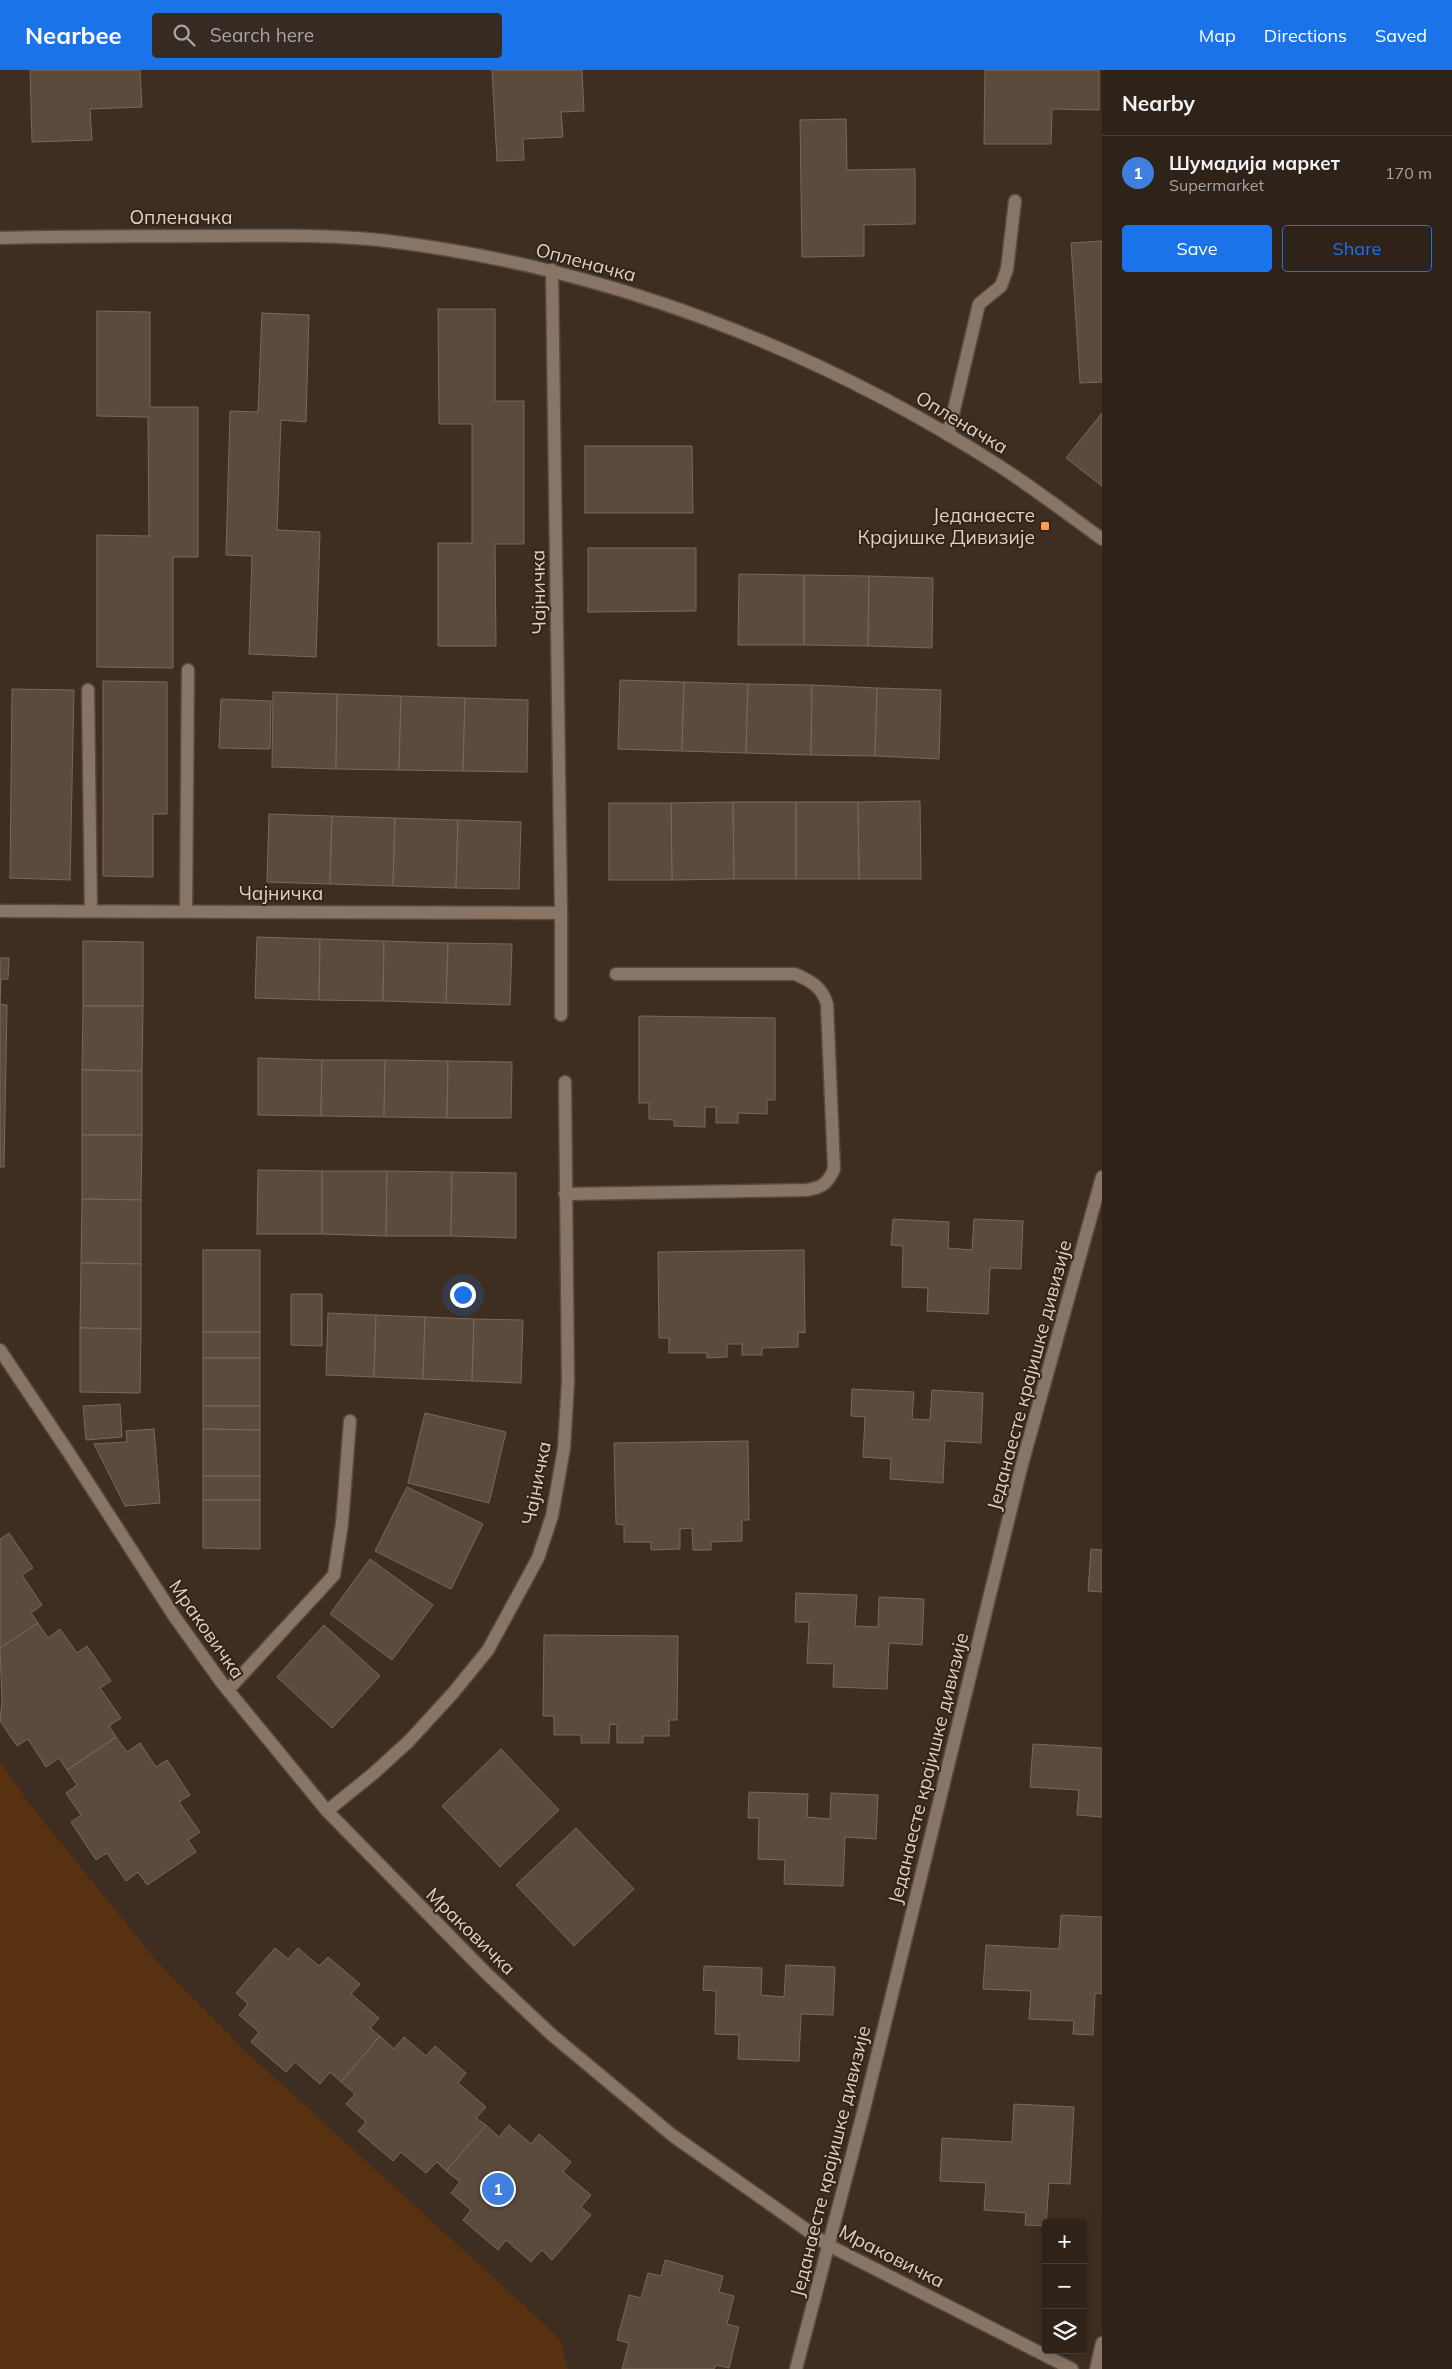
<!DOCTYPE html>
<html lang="en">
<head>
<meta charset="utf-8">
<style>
  :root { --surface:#2e2219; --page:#362a22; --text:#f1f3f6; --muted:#a7a4a2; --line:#493f38; --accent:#1a73e8 }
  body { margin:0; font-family:Mulish,sans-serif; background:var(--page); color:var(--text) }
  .controls { position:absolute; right:15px; bottom:15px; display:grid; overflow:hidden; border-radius:5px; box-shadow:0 2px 12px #0003 }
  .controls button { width:45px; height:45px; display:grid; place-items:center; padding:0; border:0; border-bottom:1px solid var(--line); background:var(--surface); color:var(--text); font:25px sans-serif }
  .you { position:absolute; left:462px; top:1224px; width:18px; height:18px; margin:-12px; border:4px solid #fff; border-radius:50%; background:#1a73e8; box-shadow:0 0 0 8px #1a73e833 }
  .badge { display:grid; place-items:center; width:32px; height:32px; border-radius:50%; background:var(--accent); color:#fff; font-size:16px; font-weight:700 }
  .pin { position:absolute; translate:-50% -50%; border:2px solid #fff; box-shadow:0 1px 5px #0006 }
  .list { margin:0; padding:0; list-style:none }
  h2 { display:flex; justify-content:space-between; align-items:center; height:65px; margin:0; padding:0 20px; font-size:21px }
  h2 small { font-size:16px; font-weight:400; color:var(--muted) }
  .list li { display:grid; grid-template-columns:32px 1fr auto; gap:15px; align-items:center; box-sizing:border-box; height:75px; padding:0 20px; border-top:1px solid var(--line) }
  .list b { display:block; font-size:19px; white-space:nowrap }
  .list p { margin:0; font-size:16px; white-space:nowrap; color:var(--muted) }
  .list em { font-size:16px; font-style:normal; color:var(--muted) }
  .actions { display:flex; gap:10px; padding:15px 20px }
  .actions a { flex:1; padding:11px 0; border:1px solid var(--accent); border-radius:5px; text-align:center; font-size:18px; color:var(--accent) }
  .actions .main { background:var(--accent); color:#fff }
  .icon { flex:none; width:28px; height:28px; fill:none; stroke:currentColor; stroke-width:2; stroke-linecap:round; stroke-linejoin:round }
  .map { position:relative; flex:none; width:1102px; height:2299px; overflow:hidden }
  header { display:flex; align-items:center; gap:30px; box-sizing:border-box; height:70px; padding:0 25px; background:var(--accent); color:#fff }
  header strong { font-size:24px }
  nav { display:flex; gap:28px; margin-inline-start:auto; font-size:18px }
  .search { width:350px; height:45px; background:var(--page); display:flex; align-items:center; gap:12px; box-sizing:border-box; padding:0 18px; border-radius:5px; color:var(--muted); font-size:19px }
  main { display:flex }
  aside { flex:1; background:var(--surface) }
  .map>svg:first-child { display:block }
  .green { fill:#583210 }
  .building { fill:#5c4b3d; stroke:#7a6859 }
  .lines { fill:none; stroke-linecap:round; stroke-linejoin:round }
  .service-casing { stroke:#584a3f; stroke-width:15 }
  .minor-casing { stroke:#584a3f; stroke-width:15 }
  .tertiary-casing { stroke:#584a3f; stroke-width:15 }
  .service { stroke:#887566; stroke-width:12 }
  .minor { stroke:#887566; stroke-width:12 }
  .tertiary { stroke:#887566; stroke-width:12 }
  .poi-dot { fill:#fa9f4f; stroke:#342418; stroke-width:2 }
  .labels { text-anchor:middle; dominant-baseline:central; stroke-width:4; stroke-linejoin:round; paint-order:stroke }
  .street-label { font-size:19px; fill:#dcd1c9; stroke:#342418 }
  .poi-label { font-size:19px; fill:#dcd1c9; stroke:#342418; text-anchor:end }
</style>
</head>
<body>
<header>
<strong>Nearbee</strong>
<div class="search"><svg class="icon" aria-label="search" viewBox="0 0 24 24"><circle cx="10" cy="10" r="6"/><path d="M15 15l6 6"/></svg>Search here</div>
<nav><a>Map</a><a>Directions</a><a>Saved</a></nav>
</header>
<main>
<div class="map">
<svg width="1102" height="2299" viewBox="0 0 1102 2299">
  <rect width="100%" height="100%" fill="#3e2e21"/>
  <polygon class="green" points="0,1691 28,1732 154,1888 244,1980 540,2250 560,2270 568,2299 0,2299"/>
  <g class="building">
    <polygon points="30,0 140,0 142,37 90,39 92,70 32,72"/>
    <polygon points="492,0 582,0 584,41 561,42 563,67 523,69 524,90 497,91"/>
    <polygon points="985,0 1099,0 1099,40 1052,39 1051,74 984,74"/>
    <polygon points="846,49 847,100 915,99 915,154 864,155 864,186 802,187 800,50"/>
    <polygon points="1102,171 1102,312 1080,313 1071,173"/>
    <polygon points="438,239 495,239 495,331 524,331 524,474 495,474 496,576 438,576 438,473 472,473 472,354 439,354"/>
    <polygon points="97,241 150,242 150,337 198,337 198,487 173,487 173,598 97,597 97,465 149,466 148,347 97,346"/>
    <polygon points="262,243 309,245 306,352 281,350 277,460 320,462 316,587 249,584 252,486 226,485 230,341 258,342"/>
    <polygon points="1102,343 1102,416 1066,388"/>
    <polygon points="585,376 692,376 693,443 585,443"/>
    <polygon points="588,478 696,478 696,541 588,542"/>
    <polygon points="739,504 804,505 804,575 738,575"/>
    <polygon points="804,505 869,506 868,576 804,575"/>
    <polygon points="869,506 933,508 932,578 868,576"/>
    <polygon points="620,610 684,612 682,681 618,679"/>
    <polygon points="103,611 167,612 167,744 153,744 153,807 103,806"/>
    <polygon points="684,612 748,614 746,683 682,681"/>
    <polygon points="748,614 812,615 811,685 746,683"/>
    <polygon points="812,615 877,618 875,686 811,685"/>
    <polygon points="877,618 941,620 939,689 875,686"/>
    <polygon points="12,619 74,620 70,810 10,808"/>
    <polygon points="273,622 337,624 336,699 272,697"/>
    <polygon points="337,624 401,626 399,700 336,699"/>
    <polygon points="401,626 465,628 463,701 399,700"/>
    <polygon points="465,628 528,630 527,702 463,701"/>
    <polygon points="221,629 271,631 270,679 219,678"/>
    <polygon points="920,731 921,809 859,809 858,732"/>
    <polygon points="733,732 734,809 672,810 671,733"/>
    <polygon points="733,732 796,732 796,809 734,809"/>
    <polygon points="796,732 858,732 859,809 796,809"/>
    <polygon points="609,733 671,733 672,810 609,810"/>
    <polygon points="269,744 332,746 330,814 267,812"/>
    <polygon points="332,746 395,748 393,816 330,814"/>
    <polygon points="395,748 458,750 456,818 393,816"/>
    <polygon points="458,750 521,752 519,819 456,818"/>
    <polygon points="257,867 320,869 319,930 255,928"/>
    <polygon points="320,869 384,871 383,931 319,930"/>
    <polygon points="83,871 143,872 143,936 83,936"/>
    <polygon points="384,871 448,873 446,933 383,931"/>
    <polygon points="448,873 512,874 510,935 446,933"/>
    <polygon points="0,888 9,888 8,909 1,909 0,934 7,935 4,1097 0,1097"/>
    <polygon points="83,936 143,936 142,1001 82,1000"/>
    <polygon points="639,946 775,948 775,1030 767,1030 767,1044 738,1043 738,1053 716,1053 716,1037 705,1037 705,1057 674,1056 674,1050 649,1049 649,1033 639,1033"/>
    <polygon points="258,988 322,990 321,1046 258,1045"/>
    <polygon points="322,990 385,990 384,1047 321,1046"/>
    <polygon points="385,990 448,991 447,1048 384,1047"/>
    <polygon points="448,991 512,992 511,1048 447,1048"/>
    <polygon points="82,1000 142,1001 142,1065 82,1065"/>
    <polygon points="82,1065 142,1065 141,1130 82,1129"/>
    <polygon points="258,1100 322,1101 322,1164 257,1164"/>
    <polygon points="322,1101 387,1101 386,1166 322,1164"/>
    <polygon points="387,1101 452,1102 451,1166 386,1166"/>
    <polygon points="452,1102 516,1103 516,1168 451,1166"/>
    <polygon points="82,1129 141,1130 141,1194 81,1193"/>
    <polygon points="893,1149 949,1152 948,1178 972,1180 974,1149 1023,1151 1021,1199 990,1198 988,1244 927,1241 928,1218 902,1217 903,1176 891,1175"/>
    <rect x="203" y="1180" width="57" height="82"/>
    <polygon points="804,1180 805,1263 798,1262 798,1277 762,1278 762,1285 742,1285 742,1274 727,1274 727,1287 707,1288 707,1283 669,1283 669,1268 659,1268 658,1182"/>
    <polygon points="81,1193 141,1194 141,1259 80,1258"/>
    <polygon points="291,1224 322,1224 322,1276 291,1275"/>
    <polygon points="328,1243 376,1245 374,1307 326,1305"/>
    <polygon points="376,1245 425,1247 423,1309 374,1307"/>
    <polygon points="425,1247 474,1249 472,1311 423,1309"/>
    <polygon points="474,1249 523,1250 521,1313 472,1311"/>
    <polygon points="80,1258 141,1259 140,1323 80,1322"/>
    <rect x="203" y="1262" width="57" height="26"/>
    <rect x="203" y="1288" width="57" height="48"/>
    <polygon points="852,1319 914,1322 912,1349 930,1350 932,1320 983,1323 981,1373 945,1371 943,1413 890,1409 891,1389 863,1387 865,1347 851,1346"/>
    <polygon points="120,1334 122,1367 86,1370 83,1336"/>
    <polygon points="203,1336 260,1336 260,1360 203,1359"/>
    <polygon points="425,1343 506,1362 489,1433 408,1413"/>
    <polygon points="154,1359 160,1433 125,1436 94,1374 127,1372 126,1361"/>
    <polygon points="203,1359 260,1360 260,1406 203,1406"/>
    <polygon points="748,1371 749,1450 742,1450 742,1471 711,1472 711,1480 693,1480 692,1458 680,1459 680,1479 651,1480 651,1472 624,1472 624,1455 616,1454 614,1373"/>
    <rect x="203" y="1406" width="57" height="24"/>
    <polygon points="407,1417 483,1454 451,1519 375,1481"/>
    <polygon points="203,1430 260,1430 260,1479 203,1478"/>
    <polygon points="9,1463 33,1498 22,1505 42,1535 31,1543 38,1553 0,1578 0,1469"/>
    <polygon points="1091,1479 1102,1480 1102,1522 1088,1521"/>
    <polygon points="370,1489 433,1535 392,1590 330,1544"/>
    <polygon points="796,1523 857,1525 855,1556 878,1557 879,1527 924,1529 922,1575 889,1573 887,1619 833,1617 834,1594 807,1593 809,1552 795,1552"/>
    <polygon points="38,1553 48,1568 60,1559 77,1583 87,1576 111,1611 100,1618 121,1648 109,1656 116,1667 67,1700 59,1688 46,1697 28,1669 17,1676 0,1651 2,1631 0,1578"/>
    <polygon points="324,1555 380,1606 332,1658 277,1607"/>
    <polygon points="544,1565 678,1566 677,1650 669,1650 669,1666 643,1666 643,1673 617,1673 617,1655 610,1654 609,1673 581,1673 581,1665 554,1665 554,1646 543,1646"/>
    <polygon points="116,1667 127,1682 140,1673 156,1697 167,1690 190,1725 179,1732 200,1762 188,1770 196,1782 147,1815 138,1802 126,1811 107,1783 96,1790 71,1752 81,1745 66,1723 77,1715 67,1700"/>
    <polygon points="1033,1674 1102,1678 1102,1747 1077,1745 1079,1720 1030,1717"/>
    <polygon points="501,1679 559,1740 500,1797 442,1736"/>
    <polygon points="749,1722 808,1724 807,1747 830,1749 831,1723 878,1725 876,1769 845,1767 843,1816 784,1814 785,1790 758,1789 759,1748 748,1748"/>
    <polygon points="576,1758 634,1819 574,1876 516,1815"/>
    <polygon points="1061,1845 1102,1847 1102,1924 1095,1923 1093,1965 1073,1964 1074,1951 1029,1949 1031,1921 983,1919 986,1875 1059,1879"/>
    <polygon points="275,1878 288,1889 298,1878 319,1896 328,1887 360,1914 351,1924 379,1948 370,1958 380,1966 341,2012 330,2002 320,2014 295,1992 286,2002 251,1972 259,1962 239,1945 248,1934 236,1923"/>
    <polygon points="786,1895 835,1897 833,1945 801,1944 799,1991 738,1989 739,1965 715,1964 716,1921 703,1920 704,1896 762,1898 761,1925 784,1927"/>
    <polygon points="380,1966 394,1979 404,1967 426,1986 435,1976 466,2003 458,2013 486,2037 476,2048 486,2055 446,2101 437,2092 426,2103 401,2082 393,2091 358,2061 366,2052 346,2034 355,2024 341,2012"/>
    <polygon points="1014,2034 1074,2037 1070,2114 1049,2113 1046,2156 1025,2155 1026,2143 984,2140 986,2113 940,2111 942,2068 1012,2072"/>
    <polygon points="486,2055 499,2067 509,2055 531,2074 539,2064 571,2092 563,2102 591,2125 581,2137 591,2145 552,2190 542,2180 531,2192 506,2170 498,2180 463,2150 471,2140 451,2123 460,2112 446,2101"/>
    <polygon points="665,2190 723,2206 719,2222 734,2226 727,2254 739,2257 729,2298 716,2295 714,2299 622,2299 629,2273 617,2270 629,2225 641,2228 648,2203 661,2206"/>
  </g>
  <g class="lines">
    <defs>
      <g id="service">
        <polyline points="948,365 979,234 1001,216 1007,199 1015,131"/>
        <polyline points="88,620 91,841"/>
        <polyline points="186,841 188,600"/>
        <path d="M565 1124 806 1120C822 1118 828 1113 834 1099L827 934C822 917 811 911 795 904H616"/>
        <polyline points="228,1620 334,1505 342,1453 350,1351"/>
        <polyline points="1096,2299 1102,2273"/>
      </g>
      <g id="minor">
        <polyline points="552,200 561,843 561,945"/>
        <polyline points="0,841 561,843"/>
        <polyline points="0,1280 69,1383 174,1546 222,1613 327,1741 486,1903 552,1965 672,2065 828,2175 1072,2299"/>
        <polyline points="327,1741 374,1703 409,1671 453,1623 488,1580 538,1488 552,1446 564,1378 568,1312 565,1012"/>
      </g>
      <g id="tertiary">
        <path d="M0 168C73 166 145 166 218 166 275 166 332 164 388 171 607 198 816 278 1001 397 1036 420 1069 445 1102 469"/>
        <polyline points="796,2299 863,2043 1021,1398 1102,1107"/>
      </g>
    </defs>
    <use href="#service" class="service-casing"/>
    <use href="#minor" class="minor-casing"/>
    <use href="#tertiary" class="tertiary-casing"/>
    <use href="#service" class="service"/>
    <use href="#minor" class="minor"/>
    <use href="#tertiary" class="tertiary"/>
  </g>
  <rect class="poi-dot" x="1040" y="451" width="10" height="10" rx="2.5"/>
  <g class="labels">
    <g class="street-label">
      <text x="181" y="147">Опленачка</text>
      <text transform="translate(586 192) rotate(15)">Опленачка</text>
      <text transform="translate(962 352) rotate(31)">Опленачка</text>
      <text transform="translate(538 522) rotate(-91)">Чајничка</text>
      <text x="281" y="823">Чајничка</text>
      <text transform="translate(1029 1305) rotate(-75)">Једанаесте крајишке дивизије</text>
      <text transform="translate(536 1413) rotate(-79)">Чајничка</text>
      <text transform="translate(207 1559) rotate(55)">Мраковичка</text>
      <text transform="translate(928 1698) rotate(-76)">Једанаесте крајишке дивизије</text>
      <text transform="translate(471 1861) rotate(44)">Мраковичка</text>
      <text transform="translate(830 2091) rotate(-76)">Једанаесте крајишке дивизије</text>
      <text transform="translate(892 2186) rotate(27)">Мраковичка</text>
    </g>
    <g class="poi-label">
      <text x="1035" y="445">Једанаесте<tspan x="1035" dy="22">Крајишке Дивизије</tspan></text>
    </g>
  </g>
</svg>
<div class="controls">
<button>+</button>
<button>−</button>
<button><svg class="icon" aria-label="layers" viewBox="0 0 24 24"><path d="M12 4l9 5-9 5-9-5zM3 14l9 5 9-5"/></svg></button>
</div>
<div class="you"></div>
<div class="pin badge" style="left:498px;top:2119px;background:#3f7fe0">1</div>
</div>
<aside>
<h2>Nearby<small></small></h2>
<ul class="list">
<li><span class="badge" style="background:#3f7fe0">1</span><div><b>Шумадија маркет</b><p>Supermarket</p></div><em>170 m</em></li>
</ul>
<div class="actions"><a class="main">Save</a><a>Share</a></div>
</aside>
</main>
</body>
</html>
